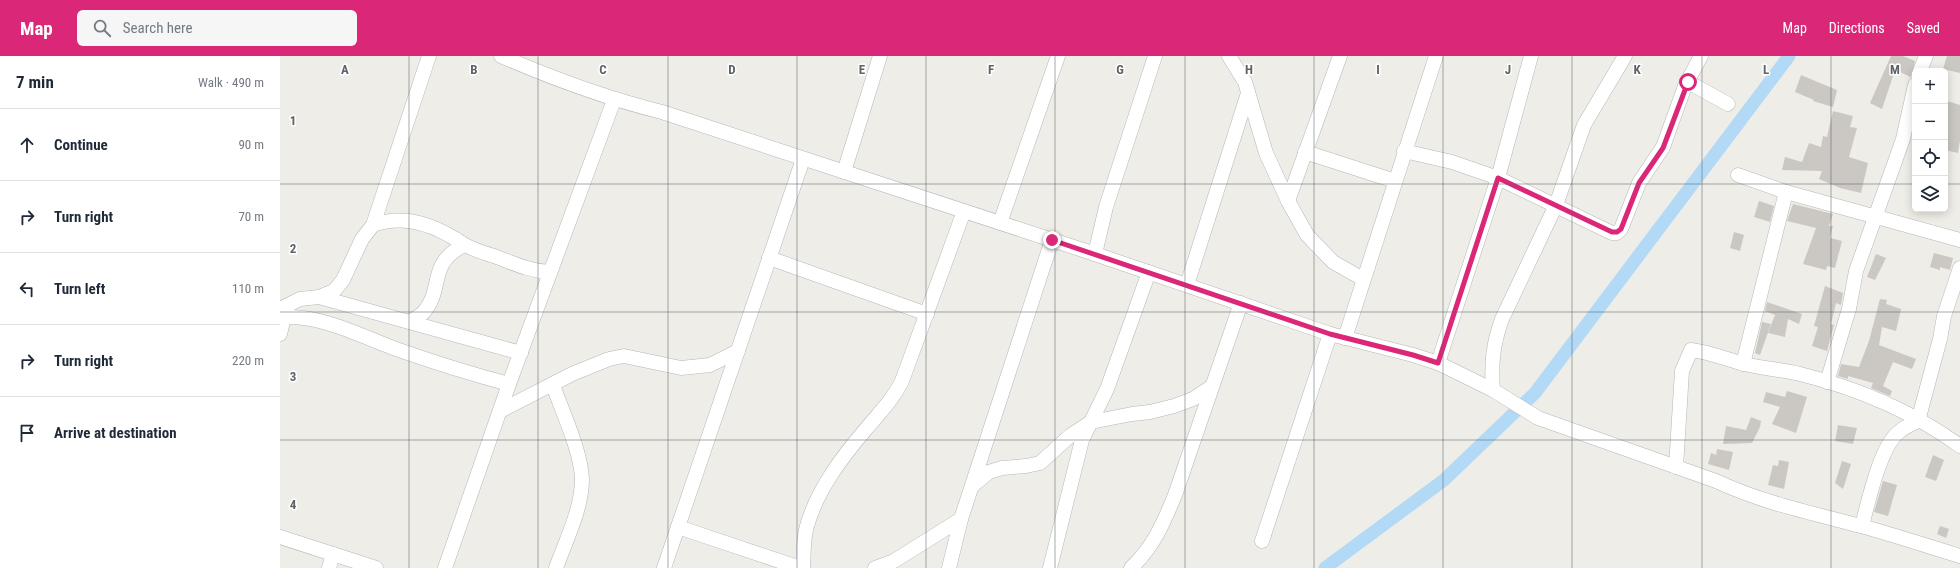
<!DOCTYPE html>
<html lang="en">
<head>
<meta charset="utf-8">
<style>
  :root { --surface:#fff; --page:#f6f6f7; --text:#1f2937; --muted:#747a83; --line:#e0e1e3; --accent:#db2777 }
  body { margin:0; font-family:"Roboto Condensed",sans-serif; background:var(--page); color:var(--text) }
  .controls { position:absolute; right:12px; top:12px; display:grid; overflow:hidden; border-radius:6px; box-shadow:0 2px 10px #0003 }
  .controls button { width:36px; height:36px; display:grid; place-items:center; padding:0; border:0; border-bottom:1px solid var(--line); background:var(--surface); color:var(--text); font:20px sans-serif }
  .stop { position:absolute; width:12px; height:12px; margin:-9px; border:3px solid #db2777; border-radius:50%; background:#fff }
  .stop.end { background:#db2777; border-color:#fff; box-shadow:0 1px 4px #0008 }
  .list { margin:0; padding:0; list-style:none }
  h2 { display:flex; justify-content:space-between; align-items:center; height:52px; margin:0; padding:0 16px; font-size:17px }
  h2 small { font-size:13px; font-weight:400; color:var(--muted) }
  .list li { display:grid; grid-template-columns:26px 1fr auto; gap:12px; align-items:center; box-sizing:border-box; height:72px; padding:0 16px; border-top:1px solid var(--line) }
  .list b { display:block; font-size:15px; white-space:nowrap }
  .list em { font-size:13px; font-style:normal; color:var(--muted) }
  .icon { flex:none; width:22px; height:22px; fill:none; stroke:currentColor; stroke-width:2; stroke-linecap:round; stroke-linejoin:round }
  .map { position:relative; flex:none; width:1680px; height:512px; overflow:hidden }
  header { display:flex; align-items:center; gap:24px; box-sizing:border-box; height:56px; padding:0 20px; background:var(--accent); color:#fff }
  header strong { font-size:19px }
  nav { display:flex; gap:22px; margin-inline-start:auto; font-size:14px }
  .search { width:280px; height:36px; background:var(--page); display:flex; align-items:center; gap:10px; box-sizing:border-box; padding:0 14px; border-radius:6px; color:var(--muted); font-size:15px }
  main { display:flex }
  aside { flex:1; background:var(--surface) }
  .map>svg:first-child { display:block }
  .lines { fill:none; stroke-linecap:round; stroke-linejoin:round }
  .canal { stroke:#b2d9f5; stroke-width:13 }
  .building { fill:#cbc8c4 }
  .street-casing { stroke:#b5b7ba; stroke-width:15 }
  .street { stroke:#fff; stroke-width:14 }
  .route { stroke:#db2777; stroke-width:5 }
  .grid { fill:none; stroke:#5f6266; stroke-width:1; stroke-opacity:0.55 }
  .grid-label { font-size:13px; text-anchor:middle; font-weight:bold; fill:#5f6266; stroke:#fff; stroke-width:3; stroke-linejoin:round; paint-order:stroke }
</style>
</head>
<body>
<header>
<strong>Map</strong>
<div class="search"><svg class="icon" aria-label="search" viewBox="0 0 24 24"><circle cx="10" cy="10" r="6"/><path d="M15 15l6 6"/></svg>Search here</div>
<nav><a>Map</a><a>Directions</a><a>Saved</a></nav>
</header>
<main>
<aside>
<h2>7 min<small>Walk · 490 m</small></h2>
<ul class="list">
<li><svg class="icon" aria-label="ahead" viewBox="0 0 24 24"><path d="M12 20V5M6 11l6-6 6 6"/></svg><div><b>Continue</b></div><em>90 m</em></li>
<li><svg class="icon" aria-label="right" viewBox="0 0 24 24"><path d="M7 20v-9h11M14 6l5 5-5 5"/></svg><div><b>Turn right</b></div><em>70 m</em></li>
<li><svg class="icon" aria-label="left" viewBox="0 0 24 24"><path d="M17 20v-9H6M10 6l-5 5 5 5"/></svg><div><b>Turn left</b></div><em>110 m</em></li>
<li><svg class="icon" aria-label="right" viewBox="0 0 24 24"><path d="M7 20v-9h11M14 6l5 5-5 5"/></svg><div><b>Turn right</b></div><em>220 m</em></li>
<li><svg class="icon" aria-label="arrive" viewBox="0 0 24 24"><path d="M6 21V4h12l-3 4 3 4H6"/></svg><div><b>Arrive at destination</b></div></li>
</ul>
</aside>
<div class="map">
<svg width="1680" height="512" viewBox="0 0 1680 512">
  <rect width="100%" height="100%" fill="#efede8"/>
  <g class="lines">
    <polyline class="canal" points="1045,512 1164,424 1255,337 1509,0"/>
  </g>
  <g class="building">
    <polygon points="1611,0 1623,0 1635,5 1631,21 1615,14 1602,53 1590,47"/>
    <polygon points="1667,0 1680,0 1680,17 1663,13"/>
    <polygon points="1521,19 1557,34 1553,51 1533,45 1534,44 1515,36"/>
    <polygon points="1667,45 1680,49 1680,84 1678,97 1665,94 1665,52"/>
    <polygon points="1553,55 1573,60 1570,71 1577,72 1569,101 1588,107 1581,137 1560,132 1539,123 1542,115 1502,114 1505,101 1522,106 1529,87 1541,91 1543,80 1547,81"/>
    <polygon points="1479,145 1494,150 1490,166 1474,161"/>
    <polygon points="1513,148 1553,158 1549,170 1553,170 1550,182 1562,185 1555,212 1547,210 1546,214 1523,208 1536,172 1507,165"/>
    <polygon points="1454,176 1464,179 1460,195 1450,192"/>
    <polygon points="1654,197 1673,202 1670,214 1660,211 1660,214 1650,211"/>
    <polygon points="1596,198 1606,202 1595,224 1587,221"/>
    <polygon points="1545,230 1563,237 1561,249 1556,247 1551,268 1554,269 1547,295 1532,290 1538,271 1534,270"/>
    <polygon points="1600,243 1607,244 1606,248 1621,253 1616,275 1602,271 1599,289 1636,303 1632,313 1613,306 1603,330 1612,335 1610,340 1591,332 1593,327 1568,320 1568,323 1558,320 1561,308 1579,311 1589,285"/>
    <polygon points="1487,246 1522,258 1519,268 1508,263 1505,281 1488,277 1495,259 1485,255"/>
    <polygon points="1482,266 1491,268 1480,299 1475,297"/>
    <polygon points="1507,335 1527,341 1516,377 1492,368 1500,351 1483,346 1486,336 1505,341"/>
    <polygon points="1471,361 1481,365 1480,371 1472,387 1443,388 1446,370 1466,374"/>
    <polygon points="1558,369 1577,372 1573,388 1555,385"/>
    <polygon points="1437,393 1453,396 1449,414 1428,408 1431,397 1436,399"/>
    <polygon points="1653,399 1664,404 1656,425 1645,421"/>
    <polygon points="1499,404 1509,406 1504,433 1488,429 1493,409 1498,410"/>
    <polygon points="1562,405 1571,408 1563,433 1555,427"/>
    <polygon points="1603,425 1617,429 1608,460 1594,456"/>
    <polygon points="1660,470 1669,473 1666,482 1657,478"/>
  </g>
  <g class="lines">
    <defs>
      <g id="street">
        <path d="M221 0C274 23 325 42 382 56L815 198 1050 278 1133 299 1158 307 1213 334 1258 362 1436 425C1483 447 1532 457 1581 470 1614 479 1647 490 1680 500"/>
        <polyline points="949,0 965,26 986,97 1008,145 1027,179 1053,206 1083,223"/>
        <polyline points="1640,15 1646,0"/>
        <polyline points="1408,26 1448,48"/>
        <polyline points="1124,95 1172,106 1218,122 1332,177 1337,177 1341,173 1359,127 1383,91 1405,30 1421,0"/>
        <polyline points="1025,96 1115,125"/>
        <polyline points="564,116 600,0"/>
        <polyline points="1458,119 1506,136 1680,184"/>
        <polyline points="1008,145 1060,0"/>
        <polyline points="720,167 778,0"/>
        <path d="M93 169C121 159 147 166 172 181 177 183 181 187 185 189 194 194 204 197 214 200 233 207 249 215 270 216"/>
        <polyline points="815,198 826,151 875,0"/>
        <polyline points="489,202 647,258"/>
        <polyline points="907,229 968,37"/>
        <polyline points="39,241 54,235 63,224 82,183 93,169 149,0"/>
        <polyline points="0,253 20,243 39,241 241,297"/>
        <path d="M0 261C42 259 78 279 116 293 153 306 191 318 229 328"/>
        <path d="M130 266C134 263 139 260 143 257 165 232 146 209 184 189"/>
        <polyline points="0,278 4,261"/>
        <polyline points="1065,282 1156,0"/>
        <polyline points="1158,307 1218,122 1251,0"/>
        <polyline points="1463,308 1506,136"/>
        <polyline points="1547,326 1569,253 1576,215 1623,83 1635,29"/>
        <path d="M273 329C282 355 301 395 302 423 302 453 286 484 276 512"/>
        <path d="M1213 334C1211 307 1213 288 1222 263L1276 149 1304 69 1345 0"/>
        <polyline points="220,355 292,318 329,303 344,300 401,312 430,309 458,295"/>
        <path d="M1396 411 1402 315 1411 294C1429 296 1446 303 1464 308 1482 312 1502 314 1520 318 1577 332 1633 356 1680 390"/>
        <polyline points="692,430 709,416 722,412 746,410 760,407 791,379 811,366 852,358 870,356 894,350 913,343 931,331"/>
        <path d="M1582 470C1588 447 1600 390 1619 376 1624 371 1632 368 1638 365L1660 283 1664 260 1680 212"/>
        <polyline points="398,471 520,512"/>
        <polyline points="0,481 96,512"/>
        <polyline points="982,485 1050,278"/>
        <polyline points="49,512 53,498"/>
        <polyline points="165,512 229,328 334,44"/>
        <polyline points="384,512 523,103"/>
        <path d="M523 512C524 498 523 483 527 470 537 434 562 401 586 373 600 356 612 345 622 325L684 155"/>
        <polyline points="595,512 614,505 681,463"/>
        <polyline points="669,512 681,463 772,184"/>
        <polyline points="770,512 802,384 827,333 869,216"/>
        <path d="M851 512C874 490 883 468 895 439L961 247"/>
      </g>
    </defs>
    <use href="#street" class="street-casing"/>
    <use href="#street" class="street"/>
  </g>
  <g class="lines">
    <polyline class="route" points="772,184 1050,278 1133,299 1158,307 1218,122 1332,176 1337,176 1341,173 1359,127 1383,92 1408,26"/>
  </g>
  <path class="grid" d="M129 0V512M258 0V512M388 0V512M517 0V512M646 0V512M775 0V512M905 0V512M1034 0V512M1163 0V512M1292 0V512M1422 0V512M1551 0V512M0 128H1635M1665 128H1680M0 256H1680M0 384H1680"/>
  <g class="grid-label">
    <text x="65" y="18">A</text>
    <text x="194" y="18">B</text>
    <text x="323" y="18">C</text>
    <text x="452" y="18">D</text>
    <text x="582" y="18">E</text>
    <text x="711" y="18">F</text>
    <text x="840" y="18">G</text>
    <text x="969" y="18">H</text>
    <text x="1098" y="18">I</text>
    <text x="1228" y="18">J</text>
    <text x="1357" y="18">K</text>
    <text x="1486" y="18">L</text>
    <text x="1615" y="18">M</text>
    <text x="13" y="69">1</text>
    <text x="13" y="197">2</text>
    <text x="13" y="325">3</text>
    <text x="13" y="453">4</text>
  </g>
</svg>
<div class="controls">
<button>+</button>
<button>−</button>
<button><svg class="icon" aria-label="locate" viewBox="0 0 24 24"><circle cx="12" cy="12" r="6"/><path d="M12 2v4M12 18v4M2 12h4M18 12h4"/></svg></button>
<button><svg class="icon" aria-label="layers" viewBox="0 0 24 24"><path d="M12 4l9 5-9 5-9-5zM3 14l9 5 9-5"/></svg></button>
</div>
<div class="stop" style="left:1408px;top:26px"></div>
<div class="stop end" style="left:772px;top:184px"></div>
</div>
</main>
</body>
</html>
